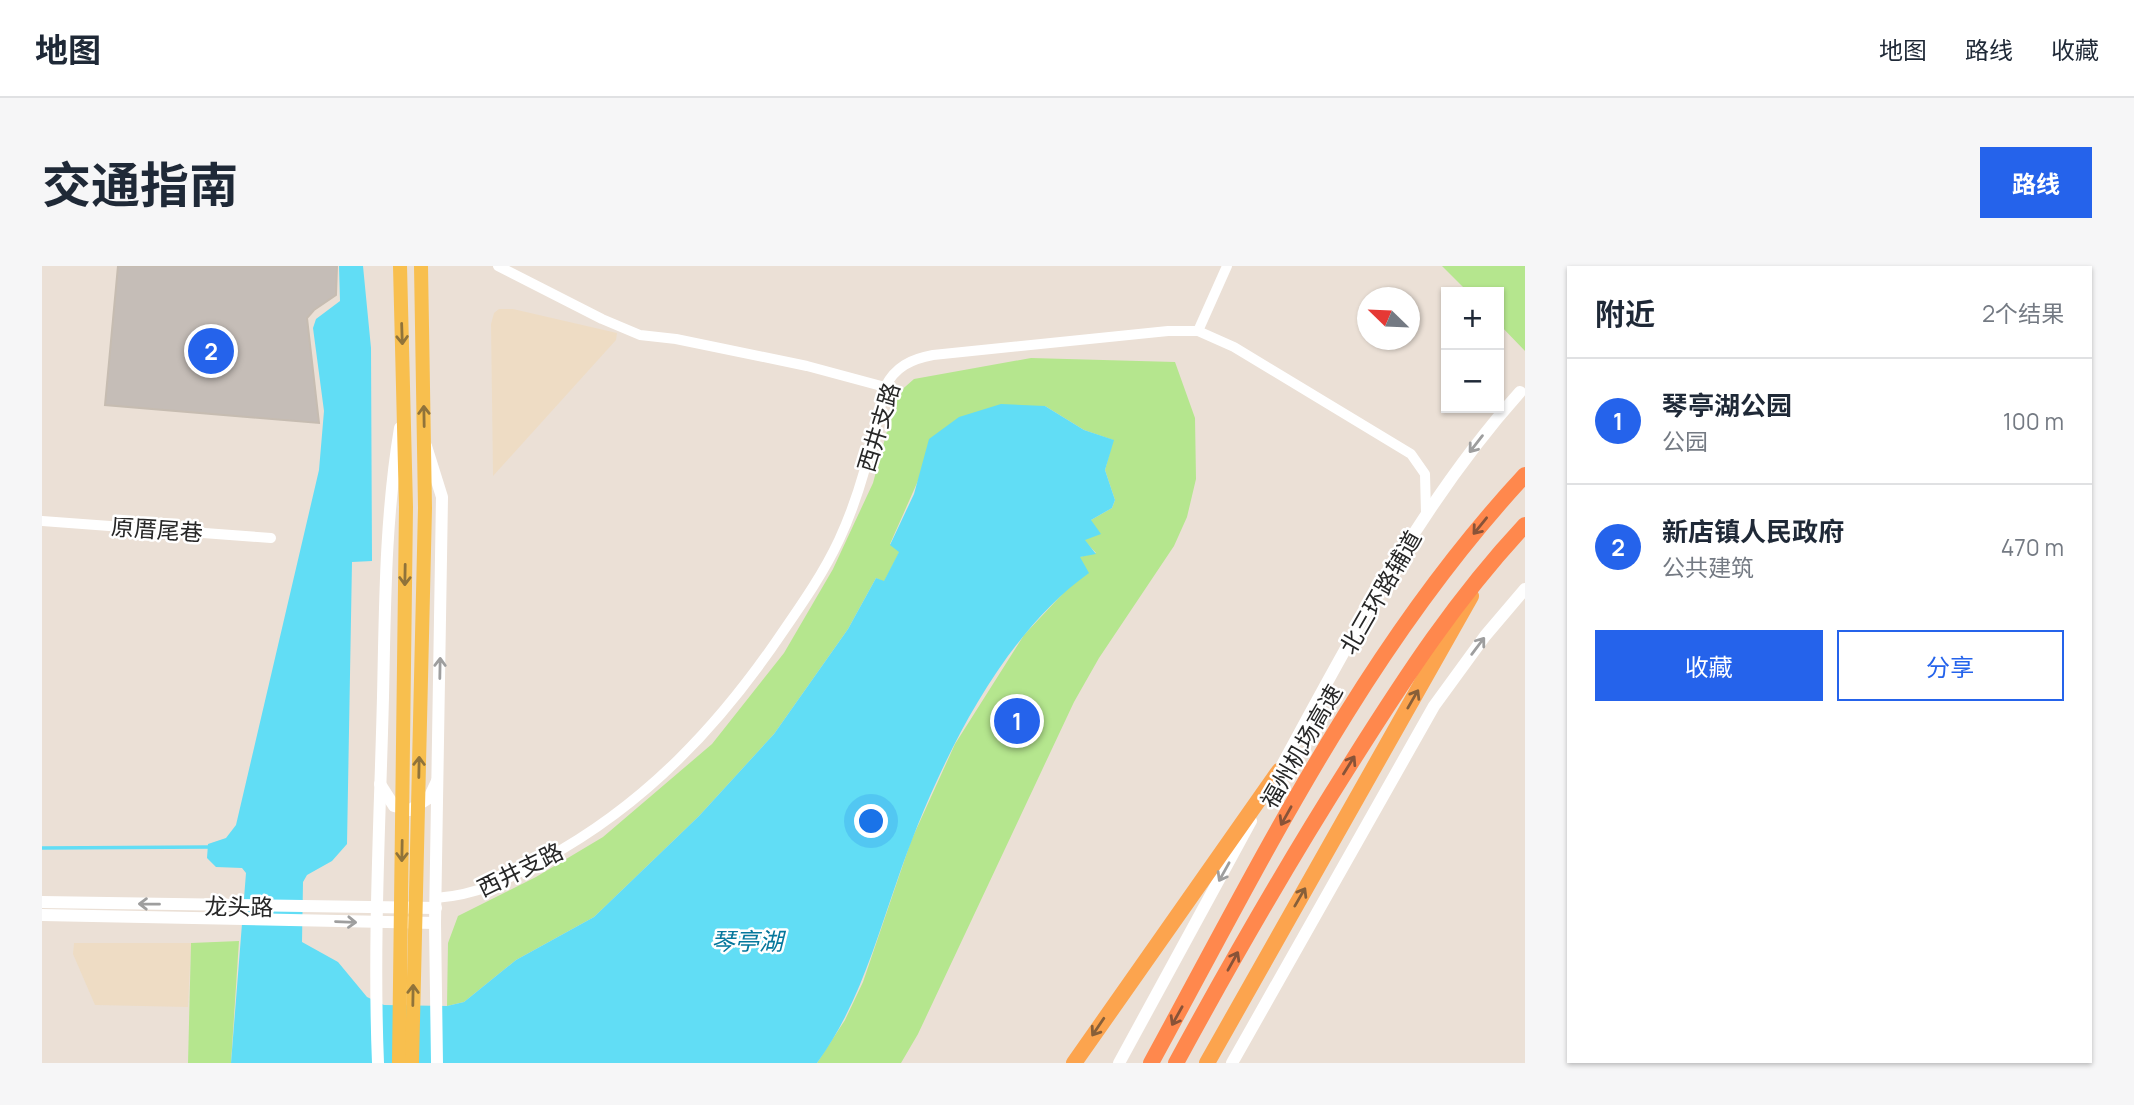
<!DOCTYPE html>
<html lang="zh">
<head>
<meta charset="utf-8">
<style>
  :root { --surface:#fff; --page:#f6f6f7; --text:#1f2937; --muted:#747a83; --line:#e0e1e3; --accent:#2563eb }
  body { margin:0; font-family:Manrope,"Noto Sans SC",sans-serif; background:var(--page); color:var(--text) }
  .controls { position:absolute; right:21px; top:21px; display:grid; overflow:hidden; border-radius:0px; box-shadow:0 2px 5px #0004 }
  .controls button { width:63px; height:63px; display:grid; place-items:center; padding:0; border:0; border-bottom:2px solid var(--line); background:var(--surface); color:var(--text); font:35px sans-serif }
  .compass { position:absolute; left:1315px; top:21px; width:63px; height:63px; border-radius:50%; background:var(--surface); box-shadow:0 2px 5px #0004; rotate:293deg }
  .you { position:absolute; left:830px; top:556px; width:24px; height:24px; margin:-18px; border:5px solid #fff; border-radius:50%; background:#1a73e8; box-shadow:0 0 0 10px #1a73e833 }
  .badge { display:grid; place-items:center; width:46px; height:46px; border-radius:50%; background:var(--accent); color:#fff; font-size:23px; font-weight:700 }
  .pin { position:absolute; translate:-50% -50%; border:4px solid #fff; box-shadow:0 2px 7px #0006 }
  .list { margin:0; padding:0; list-style:none }
  h2 { display:flex; justify-content:space-between; align-items:center; height:91px; margin:0; padding:0 28px; font-size:30px }
  h2 small { font-size:23px; font-weight:400; color:var(--muted) }
  .list li { display:grid; grid-template-columns:46px 1fr auto; gap:21px; align-items:center; box-sizing:border-box; height:126px; padding:0 28px; border-top:2px solid var(--line) }
  .list b { display:block; font-size:26px; white-space:nowrap }
  .list p { margin:0; font-size:23px; white-space:nowrap; color:var(--muted) }
  .list em { font-size:23px; font-style:normal; color:var(--muted) }
  .actions { display:flex; gap:14px; padding:21px 28px }
  .actions a { flex:1; padding:16px 0; border:2px solid var(--accent); border-radius:0px; text-align:center; font-size:24px; color:var(--accent) }
  .actions .main { background:var(--accent); color:#fff }
  .map { position:relative; flex:none; width:1483px; height:797px; overflow:hidden; border-radius:0px }
  header { display:flex; align-items:center; gap:42px; box-sizing:border-box; height:98px; padding:0 35px; background:var(--surface); border-bottom:2px solid var(--line) }
  header strong { font-size:33px }
  nav { display:flex; gap:38px; margin-inline-start:auto; font-size:24px }
  .intro { display:flex; align-items:center; justify-content:space-between; box-sizing:border-box; height:168px; padding:0 42px }
  h1 { margin:0; font-size:49px }
  .button { padding:18px 32px; border-radius:0px; background:var(--accent); color:#fff; font-size:24px; font-weight:700 }
  main { display:flex; gap:42px; padding:0 42px }
  aside { flex:1; background:var(--surface); border-radius:0px; box-shadow:0 2px 5px #0004 }
  .map>svg:first-child { display:block }
  .education { fill:#eedcc4 }
  .green { fill:#b5e68e }
  .water { fill:#61ddf5 }
  .lines { fill:none; stroke-linecap:round; stroke-linejoin:round }
  .stream { stroke:#61ddf5; stroke-width:3.5 }
  .building { fill:#c5bdb7; stroke:#c6bcb1; stroke-width:2 }
  .tertiary { stroke:#fff; stroke-width:10 }
  .secondary { stroke:#fff; stroke-width:12 }
  .primary { stroke:#f8bf4e; stroke-width:14 }
  .trunk { stroke:#fca44e; stroke-width:16 }
  .motorway { stroke:#ff884d; stroke-width:16 }
  .oneway { stroke:#90733a }
  .oneway2 { stroke:#9e9e9e }
  .oneway3 { stroke:#885338 }
  .oneway4 { stroke:#875f39 }
  .labels { text-anchor:middle; dominant-baseline:central; stroke-width:5; stroke-linejoin:round; paint-order:stroke }
  .street-label { font-size:23px; fill:#272727; stroke:#fff }
  .water-label { font-size:24px; font-style:italic; fill:#05779c; stroke:#fff }
</style>
</head>
<body>
<header>
<strong>地图</strong>
<nav><a>地图</a><a>路线</a><a>收藏</a></nav>
</header>
<div class="intro"><h1>交通指南</h1><a class="button">路线</a></div>
<main>
<div class="map">
<svg width="1483" height="797" viewBox="0 0 1483 797">
  <rect width="100%" height="100%" fill="#ebe0d6"/>
  <g class="education">
    <polygon points="457,43 471,43 575,67 574,74 451,210 449,58 452,47"/>
    <polygon points="32,677 149,677 146,741 53,739 31,688"/>
  </g>
  <g class="green">
    <polygon points="1400,0 1483,0 1483,85 1457,58 1457,26 1426,26"/>
    <polygon points="989,92 1133,96 1153,152 1154,213 1145,251 1132,280 1057,392 1032,436 876,768 859,797 775,797 803,754 821,716 869,575 913,478 982,369 1027,321 1037,291 1054,287 1042,274 1049,254 1070,242 1073,234 1063,204 1071,174 1042,164 1003,140 879,208 848,278 858,285 842,316 834,312 806,363 732,468 657,550 552,651 474,694 422,736 405,740 406,677 416,650 494,611 561,571 670,478 742,387 791,303 831,217 855,128 872,113"/>
    <polygon points="197,675 189,797 146,797 149,677"/>
  </g>
  <path class="water" d="M297 0H321L329 82 330 295 310 296 305 578 290 595 265 609 261 616 260 676 296 696 325 731 342 739 405 740 422 736 474 694 552 651 657 550 732 468 806 363 834 312 842 315 857 286 848 279 872 228 887 173 917 151 959 138 1003 140 1042 164 1072 174 1063 204 1073 234 1070 242 1049 254 1059 268 1043 274 1054 288 1038 291 1047 307C954 373 890 512 854 618 832 681 815 742 775 797H189L204 607 200 602 174 601 165 592 166 578 184 572 194 559 277 204 282 145 271 62 274 53 298 35Z"/>
  <g class="lines">
    <polyline class="stream" points="0,582 169,581"/>
  </g>
  <polygon class="building" points="76,0 295,0 294,29 272,44 265,52 277,157 63,139"/>
  <g class="lines">
    <g class="tertiary">
      <polyline points="456,0 560,53 598,69 634,73 765,100 843,121"/>
      <polyline points="1156,65 1185,0"/>
      <polyline points="0,255 229,272"/>
      <path d="M394 632C436 629 467 613 503 593 604 538 678 459 742 364 762 335 782 306 797 274 820 225 831 173 843 121 853 101 869 93 891 89L1126 65H1156L1192 81 1369 188 1383 208 1384 247"/>
    </g>
    <g class="secondary">
      <polyline points="384,180 400,231 393,657 395,797"/>
      <path d="M1233 512C1306 378 1376 240 1478 126"/>
      <polyline points="338,518 352,540 368,544 387,532 395,515"/>
      <polyline points="0,636 394,642"/>
      <polyline points="0,649 393,657"/>
      <path d="M336 797C331 677 338 552 341 431 343 340 343 252 358 162"/>
      <polyline points="1077,797 1209,555"/>
      <polyline points="1190,797 1392,440 1443,370 1483,323"/>
    </g>
    <g class="primary">
      <polyline points="357,797 364,241 358,0"/>
      <polyline points="370,797 383,242 379,0"/>
    </g>
    <g class="trunk">
      <polyline points="1032,797 1237,505"/>
      <polyline points="1165,797 1429,330"/>
    </g>
    <g class="motorway">
      <path d="M1109 797C1221 592 1323 381 1483 209"/>
      <path d="M1134 797C1190 694 1248 593 1311 494 1364 410 1414 333 1483 259"/>
    </g>
  </g>
  <defs><path id="oneway-shaft" d="M-6 0H5M1.5-3L5.5 0L1.5 3" fill="none" stroke-width="1.6" stroke-linecap="round" stroke-linejoin="round" transform="scale(1.75)"/></defs>
  <g class="oneway">
    <use href="#oneway-shaft" transform="translate(360 68) rotate(88)"/>
    <use href="#oneway-shaft" transform="translate(382 150) rotate(-91)"/>
    <use href="#oneway-shaft" transform="translate(363 309) rotate(91)"/>
    <use href="#oneway-shaft" transform="translate(377 501) rotate(-89)"/>
    <use href="#oneway-shaft" transform="translate(360 585) rotate(91)"/>
    <use href="#oneway-shaft" transform="translate(371 729) rotate(-89)"/>
  </g>
  <g class="oneway2">
    <use href="#oneway-shaft" transform="translate(1434 178) rotate(128)"/>
    <use href="#oneway-shaft" transform="translate(1436 380) rotate(-53)"/>
    <use href="#oneway-shaft" transform="translate(398 402) rotate(-89)"/>
    <use href="#oneway-shaft" transform="translate(1182 606) rotate(119)"/>
    <use href="#oneway-shaft" transform="translate(107 638) rotate(-179)"/>
    <use href="#oneway-shaft" transform="translate(304 656) rotate(2)"/>
  </g>
  <g class="oneway3">
    <use href="#oneway-shaft" transform="translate(1438 260) rotate(129)"/>
    <use href="#oneway-shaft" transform="translate(1307 499) rotate(-58)"/>
    <use href="#oneway-shaft" transform="translate(1244 550) rotate(119)"/>
    <use href="#oneway-shaft" transform="translate(1191 695) rotate(-61)"/>
    <use href="#oneway-shaft" transform="translate(1135 750) rotate(119)"/>
  </g>
  <g class="oneway4">
    <use href="#oneway-shaft" transform="translate(1371 433) rotate(-60)"/>
    <use href="#oneway-shaft" transform="translate(1258 631) rotate(-60)"/>
    <use href="#oneway-shaft" transform="translate(1056 761) rotate(124)"/>
  </g>
  <g class="labels">
    <g class="street-label">
      <text transform="translate(836 161) rotate(-73)">西井支路</text>
      <text transform="translate(115 263) rotate(4)">原厝尾巷</text>
      <text transform="translate(1338 326) rotate(-60)">北三环路辅道</text>
      <text transform="translate(1259 480) rotate(-60)">福州机场高速</text>
      <text transform="translate(478 603) rotate(-26)">西井支路</text>
      <text transform="translate(197 640) rotate(1)">龙头路</text>
    </g>
    <g class="water-label">
      <text x="705" y="674">琴亭湖</text>
    </g>
  </g>
</svg>
<div class="controls">
<button>+</button>
<button>−</button>
</div>
<svg class="compass" viewBox="-18 -18 36 36"><path d="M0-13l5 13h-10z" fill="#e53935"/><path d="M0 13l5-13h-10z" fill="#747a83"/></svg>
<div class="you"></div>
<div class="pin badge" style="left:975px;top:455px">1</div>
<div class="pin badge" style="left:169px;top:85px">2</div>
</div>
<aside>
<h2>附近<small>2个结果</small></h2>
<ul class="list">
<li><span class="badge">1</span><div><b>琴亭湖公园</b><p>公园</p></div><em>100 m</em></li>
<li><span class="badge">2</span><div><b>新店镇人民政府</b><p>公共建筑</p></div><em>470 m</em></li>
</ul>
<div class="actions"><a class="main">收藏</a><a>分享</a></div>
</aside>
</main>
</body>
</html>
